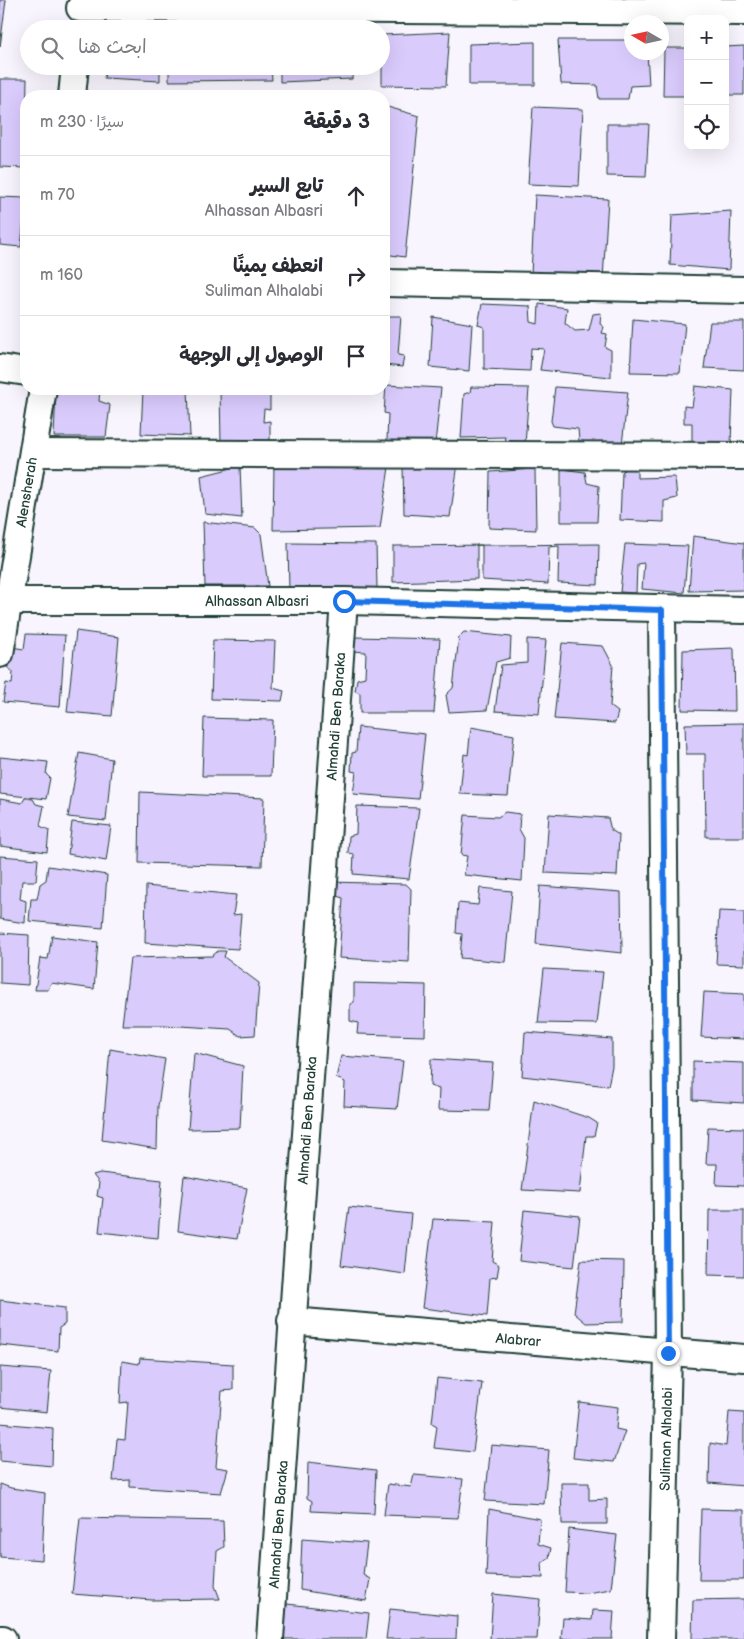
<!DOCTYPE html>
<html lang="ar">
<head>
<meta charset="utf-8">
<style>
  :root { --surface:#fff; --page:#f7f7f7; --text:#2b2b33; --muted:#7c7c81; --line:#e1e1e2 }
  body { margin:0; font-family:"Balsamiq Sans","Playpen Sans Arabic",sans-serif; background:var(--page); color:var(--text); direction:rtl }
  .controls { position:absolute; right:15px; top:15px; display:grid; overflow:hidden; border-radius:10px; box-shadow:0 5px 20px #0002 }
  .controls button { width:45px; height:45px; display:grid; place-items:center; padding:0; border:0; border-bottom:1px solid var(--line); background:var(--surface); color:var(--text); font:25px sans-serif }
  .compass { position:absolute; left:624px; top:15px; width:45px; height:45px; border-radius:50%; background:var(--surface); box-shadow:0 5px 20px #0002; rotate:279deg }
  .stop { position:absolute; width:15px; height:15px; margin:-11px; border:4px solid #1a73e8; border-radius:50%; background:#fff }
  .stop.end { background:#1a73e8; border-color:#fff; box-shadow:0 1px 5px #0008 }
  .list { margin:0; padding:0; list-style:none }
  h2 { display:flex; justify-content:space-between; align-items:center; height:65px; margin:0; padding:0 20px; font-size:21px }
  h2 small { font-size:16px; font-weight:400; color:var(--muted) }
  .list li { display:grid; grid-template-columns:32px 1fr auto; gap:15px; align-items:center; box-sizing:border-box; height:80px; padding:0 20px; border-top:1px solid var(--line) }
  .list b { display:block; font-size:19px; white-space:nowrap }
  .list p { margin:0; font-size:16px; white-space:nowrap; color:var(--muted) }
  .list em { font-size:16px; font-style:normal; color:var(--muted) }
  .icon { flex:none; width:28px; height:28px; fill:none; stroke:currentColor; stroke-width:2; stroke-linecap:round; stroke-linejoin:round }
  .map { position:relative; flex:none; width:744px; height:1639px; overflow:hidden; direction:ltr }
  .search { position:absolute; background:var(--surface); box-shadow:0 5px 20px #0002; left:20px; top:20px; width:370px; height:55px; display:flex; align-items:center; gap:12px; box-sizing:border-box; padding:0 18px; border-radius:28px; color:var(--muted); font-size:19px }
  .panel { position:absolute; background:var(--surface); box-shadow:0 5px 20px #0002; left:20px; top:90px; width:370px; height:305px; border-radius:20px; direction:rtl }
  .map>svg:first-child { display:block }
  .building { fill:#dacbfd; stroke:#1f3d34 }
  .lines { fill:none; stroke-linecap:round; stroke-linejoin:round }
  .minor-casing { stroke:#1f3d34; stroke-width:30 }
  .minor { stroke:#fff; stroke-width:26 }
  .route { stroke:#1a73e8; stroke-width:6 }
  .labels { text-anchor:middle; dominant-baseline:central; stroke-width:5; stroke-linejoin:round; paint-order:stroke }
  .street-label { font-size:14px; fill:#1f3d34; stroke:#fff }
</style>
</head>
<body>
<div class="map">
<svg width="744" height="1639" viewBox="0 0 744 1639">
  <rect width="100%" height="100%" fill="#f8f5ff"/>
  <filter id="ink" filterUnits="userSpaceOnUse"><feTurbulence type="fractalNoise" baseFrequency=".02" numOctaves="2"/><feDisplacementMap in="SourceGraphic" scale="10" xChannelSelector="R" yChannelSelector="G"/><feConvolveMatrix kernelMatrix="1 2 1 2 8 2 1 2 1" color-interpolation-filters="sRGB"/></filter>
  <g filter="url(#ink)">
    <g class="building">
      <polygon points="0,0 6,0 0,47"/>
      <polygon points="450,32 446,86 382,85 382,35"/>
      <polygon points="558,40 632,40 632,52 647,52 649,85 630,86 628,99 599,99 597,85 561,84"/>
      <polygon points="535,42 535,85 469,85 469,44"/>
      <polygon points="744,46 744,95 725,95 725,47"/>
      <polygon points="664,48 688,48 688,96 663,96"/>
      <polygon points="106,66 160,66 160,81 104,78"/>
      <polygon points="169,66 271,66 272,80 169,81"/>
      <polygon points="280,66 353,66 352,79 280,82"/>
      <polygon points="0,79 27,79 25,168 0,167"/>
      <polygon points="384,106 419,116 405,257 384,254"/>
      <polygon points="533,107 583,109 579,186 528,184"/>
      <polygon points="607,124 649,124 646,177 607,176"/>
      <polygon points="535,195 608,199 603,279 531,274"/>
      <polygon points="0,197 26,198 21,247 0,245"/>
      <polygon points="731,211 729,270 670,265 672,215"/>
      <polygon points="482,304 530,306 531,322 538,324 539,304 567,308 565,323 575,331 589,330 593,314 601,313 600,324 604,327 602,333 607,334 605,347 611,350 611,377 540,370 544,349 531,348 530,371 484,369 484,327 478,325"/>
      <polygon points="384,316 401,316 398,355 404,356 402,367 384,365"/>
      <polygon points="433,317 472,324 469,371 430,367"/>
      <polygon points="633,319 685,324 680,373 630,372"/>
      <polygon points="710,322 744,322 744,370 704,368"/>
      <polygon points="386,385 441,388 435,444 396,444 387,440 388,414 384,413"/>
      <polygon points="695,386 733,390 731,444 692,442 692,423 684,423 684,406 692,407"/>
      <polygon points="471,387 529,388 525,445 507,444 505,437 461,438 464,394 470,392"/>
      <polygon points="555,387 628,392 622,445 579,441 578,429 553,426 551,421"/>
      <polygon points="56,389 100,389 99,401 110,405 106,437 54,437"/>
      <polygon points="143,389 188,389 190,436 141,434"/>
      <polygon points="220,389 270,389 270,410 264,409 263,422 270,421 270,442 221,444"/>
      <polygon points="274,464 389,467 380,528 273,530"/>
      <polygon points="458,464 450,517 404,514 403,466"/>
      <polygon points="240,466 242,518 205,514 201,476"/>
      <polygon points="626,468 637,469 637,478 675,477 677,498 664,501 664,522 620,520 622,472"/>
      <polygon points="535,469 536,530 489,528 490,472"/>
      <polygon points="561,469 585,472 587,483 599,486 597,522 561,522"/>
      <polygon points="203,522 255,528 261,534 268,586 205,586"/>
      <polygon points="693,536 744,543 744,590 689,591"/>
      <polygon points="288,543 376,544 377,588 289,591"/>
      <polygon points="599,544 598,585 558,583 559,546 549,547 548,584 482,580 482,545 477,545 477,579 393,582 393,546"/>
      <polygon points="625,544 688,546 684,593 642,589 644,563 637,564 636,593 620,592"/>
      <polygon points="76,631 119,637 112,716 67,712"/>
      <polygon points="464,632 511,637 510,658 496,662 487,710 449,712 446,695 453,688 459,637"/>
      <polygon points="26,634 65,635 60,707 3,702 6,683 12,684 13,672 7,667 11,647 24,649"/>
      <polygon points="355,637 440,639 434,713 360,713 360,693 355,691 357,679 365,677 366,652 353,651"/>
      <polygon points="527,639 546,640 539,714 495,711 501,665 527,663"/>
      <polygon points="213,640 275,641 273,688 284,691 282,701 211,699"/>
      <polygon points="562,643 603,646 613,665 610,706 618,712 615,723 554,719"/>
      <polygon points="734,648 735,711 682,710 683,650"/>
      <polygon points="204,718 273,720 271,776 202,776"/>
      <polygon points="744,723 744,837 706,837 705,754 686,754 685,724"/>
      <polygon points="358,727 425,734 418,799 353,794 356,772 351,771 352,753 356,752"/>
      <polygon points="471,727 514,735 508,796 460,794 464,754 468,755"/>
      <polygon points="79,753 112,759 106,821 68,817"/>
      <polygon points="0,757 48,762 46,774 50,778 46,799 0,794"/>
      <polygon points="140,792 264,798 262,866 139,863"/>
      <polygon points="25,798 33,799 36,804 44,806 40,826 49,830 47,852 0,846 0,799 22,803"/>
      <polygon points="357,806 419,808 409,879 353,874 354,854 348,853 349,836 356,834"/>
      <polygon points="505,812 520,814 519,829 524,838 522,881 464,875 467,856 461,855 465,815 498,817"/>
      <polygon points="549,814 608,818 611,830 619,835 617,876 545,873"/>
      <polygon points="72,822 111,826 106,861 68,854"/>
      <polygon points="0,856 38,859 36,881 22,881 20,899 26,901 25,923 0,919"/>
      <polygon points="48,866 107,875 103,928 29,921 31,899 37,899 40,884 46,880"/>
      <polygon points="330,882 406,884 411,889 409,962 339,958 343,898 330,894"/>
      <polygon points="146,886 236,895 233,915 241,914 238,949 145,943"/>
      <polygon points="540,886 621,892 622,953 536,944"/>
      <polygon points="480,888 512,891 505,962 460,958 462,934 456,933 458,903 478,905"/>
      <polygon points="719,911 744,912 744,965 716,964"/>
      <polygon points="0,933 29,935 28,985 0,983"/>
      <polygon points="52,936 98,942 94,989 51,983 48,990 35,990 40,958 48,959"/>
      <polygon points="218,951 226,951 224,957 259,983 255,1035 240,1036 230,1029 164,1025 122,1025 130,958 212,956"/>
      <polygon points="544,969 603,972 597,1024 538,1023"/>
      <polygon points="354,983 426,985 425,1036 357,1034 358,1023 350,1021 350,1004 354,1002"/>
      <polygon points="704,992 744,994 744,1039 701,1037"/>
      <polygon points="525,1032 612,1039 612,1066 608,1086 522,1076"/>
      <polygon points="110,1049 165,1059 158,1106 157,1149 102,1140"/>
      <polygon points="194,1053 243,1066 240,1128 188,1129"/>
      <polygon points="341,1056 403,1061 397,1109 344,1106 345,1082 336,1078"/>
      <polygon points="431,1059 493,1063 489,1111 438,1110 439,1089 430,1086"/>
      <polygon points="693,1061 744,1063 744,1103 693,1100"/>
      <polygon points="534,1100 589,1118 597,1123 594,1136 586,1136 580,1193 522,1190"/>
      <polygon points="708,1127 744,1128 744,1186 716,1185 717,1164 706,1164"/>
      <polygon points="100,1173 162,1180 158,1238 99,1232 103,1198 97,1196 99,1183 93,1175"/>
      <polygon points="184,1176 247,1188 237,1239 178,1231"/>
      <polygon points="349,1207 411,1214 405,1274 341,1265"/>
      <polygon points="524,1210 580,1216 574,1267 519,1261"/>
      <polygon points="709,1210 744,1210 744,1276 708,1275"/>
      <polygon points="433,1219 495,1222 492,1261 499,1265 497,1277 490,1278 487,1316 422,1308"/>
      <polygon points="581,1260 624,1261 623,1322 586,1323 574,1313"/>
      <polygon points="0,1300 65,1308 65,1324 59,1328 58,1351 0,1345"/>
      <polygon points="140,1358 233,1364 233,1390 222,1391 216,1467 228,1469 221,1493 130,1487 130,1480 113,1481 117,1439 125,1440 128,1402 120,1403 122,1361 139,1364"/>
      <polygon points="0,1367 51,1371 47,1412 0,1407"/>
      <polygon points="437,1378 482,1383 473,1452 434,1448 437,1426 432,1423"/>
      <polygon points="579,1402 618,1407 616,1429 625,1431 614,1462 573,1458"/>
      <polygon points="729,1412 744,1413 744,1486 709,1483 710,1443 726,1446"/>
      <polygon points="0,1423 53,1428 52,1466 0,1461"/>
      <polygon points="491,1445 549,1450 544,1504 485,1501"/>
      <polygon points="308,1462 376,1470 374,1514 311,1511 312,1501 307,1498"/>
      <polygon points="414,1475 463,1479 458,1518 384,1515 388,1484 411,1487"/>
      <polygon points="561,1483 589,1483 589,1500 607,1499 607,1524 562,1524"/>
      <polygon points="0,1484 11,1488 45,1493 42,1560 0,1557"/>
      <polygon points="489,1509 540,1519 538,1544 551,1548 549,1558 542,1563 543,1578 486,1576"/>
      <polygon points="701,1509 744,1510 744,1580 699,1580"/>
      <polygon points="80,1518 223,1521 224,1547 217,1551 215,1586 220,1599 152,1600 72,1594"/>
      <polygon points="569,1529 617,1535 611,1589 587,1593 565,1592"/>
      <polygon points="302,1538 367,1543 363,1575 370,1579 366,1601 300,1590"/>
      <polygon points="493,1594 540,1599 537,1639 490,1639"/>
      <polygon points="744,1599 744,1639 692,1639 693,1600"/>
      <polygon points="287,1604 369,1613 366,1639 280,1639"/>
      <polygon points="390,1609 457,1616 456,1639 386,1639"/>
      <polygon points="593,1610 614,1611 612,1639 561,1639 563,1618 592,1620"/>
    </g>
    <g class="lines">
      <defs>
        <g id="minor">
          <polyline points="80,8 744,12"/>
          <polyline points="72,96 75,66"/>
          <polyline points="384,283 744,290"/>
          <polyline points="0,368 26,372"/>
          <polyline points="33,453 744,456"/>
          <path id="s1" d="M9 601H344L744 610"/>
          <path id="s2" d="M0 654 43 389"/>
          <path id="s3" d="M291 1321 744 1358"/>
          <polyline points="0,1639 3,1639"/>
          <path id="s4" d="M270 1639 344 601"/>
          <path id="s5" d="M661 1639 668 1353 662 610"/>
        </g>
      </defs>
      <use href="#minor" class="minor-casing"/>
      <use href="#minor" class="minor"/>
    </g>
  </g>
  <g class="lines" filter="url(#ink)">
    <polyline class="route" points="344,601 662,610 668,1353"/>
  </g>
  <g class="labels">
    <g class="street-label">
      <text stroke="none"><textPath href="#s2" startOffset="164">Alensherah</textPath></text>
      <text stroke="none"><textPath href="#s1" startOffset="248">Alhassan Albasri</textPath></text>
      <text stroke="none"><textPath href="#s4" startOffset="925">Almahdi Ben Baraka</textPath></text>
      <text stroke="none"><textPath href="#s4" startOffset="520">Almahdi Ben Baraka</textPath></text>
      <text stroke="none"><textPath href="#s3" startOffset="228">Alabrar</textPath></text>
      <text stroke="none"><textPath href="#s5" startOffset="200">Suliman Alhalabi</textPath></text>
      <text stroke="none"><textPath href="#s4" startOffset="115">Almahdi Ben Baraka</textPath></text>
    </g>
  </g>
</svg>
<div class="controls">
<button>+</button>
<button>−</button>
<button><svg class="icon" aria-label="locate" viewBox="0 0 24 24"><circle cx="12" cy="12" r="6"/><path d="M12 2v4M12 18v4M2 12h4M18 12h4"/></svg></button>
</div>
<svg class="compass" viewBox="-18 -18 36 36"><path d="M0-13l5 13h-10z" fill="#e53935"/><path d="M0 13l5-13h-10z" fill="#7c7c81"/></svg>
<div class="stop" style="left:344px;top:601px"></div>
<div class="stop end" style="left:668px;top:1353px"></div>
<div class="search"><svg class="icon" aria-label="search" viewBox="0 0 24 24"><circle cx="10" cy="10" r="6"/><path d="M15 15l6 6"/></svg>ابحث هنا</div>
<section class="panel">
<h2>3 دقيقة<small>سيرًا · 230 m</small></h2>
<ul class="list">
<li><svg class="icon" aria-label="ahead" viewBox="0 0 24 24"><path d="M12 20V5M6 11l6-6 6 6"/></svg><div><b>تابع السير</b><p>Alhassan Albasri</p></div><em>70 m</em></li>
<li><svg class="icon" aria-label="right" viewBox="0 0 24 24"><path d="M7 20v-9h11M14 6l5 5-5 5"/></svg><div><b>انعطف يمينًا</b><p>Suliman Alhalabi</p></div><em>160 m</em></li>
<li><svg class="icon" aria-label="arrive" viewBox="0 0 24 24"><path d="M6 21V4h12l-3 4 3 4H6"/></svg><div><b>الوصول إلى الوجهة</b></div></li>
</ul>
</section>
</div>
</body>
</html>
